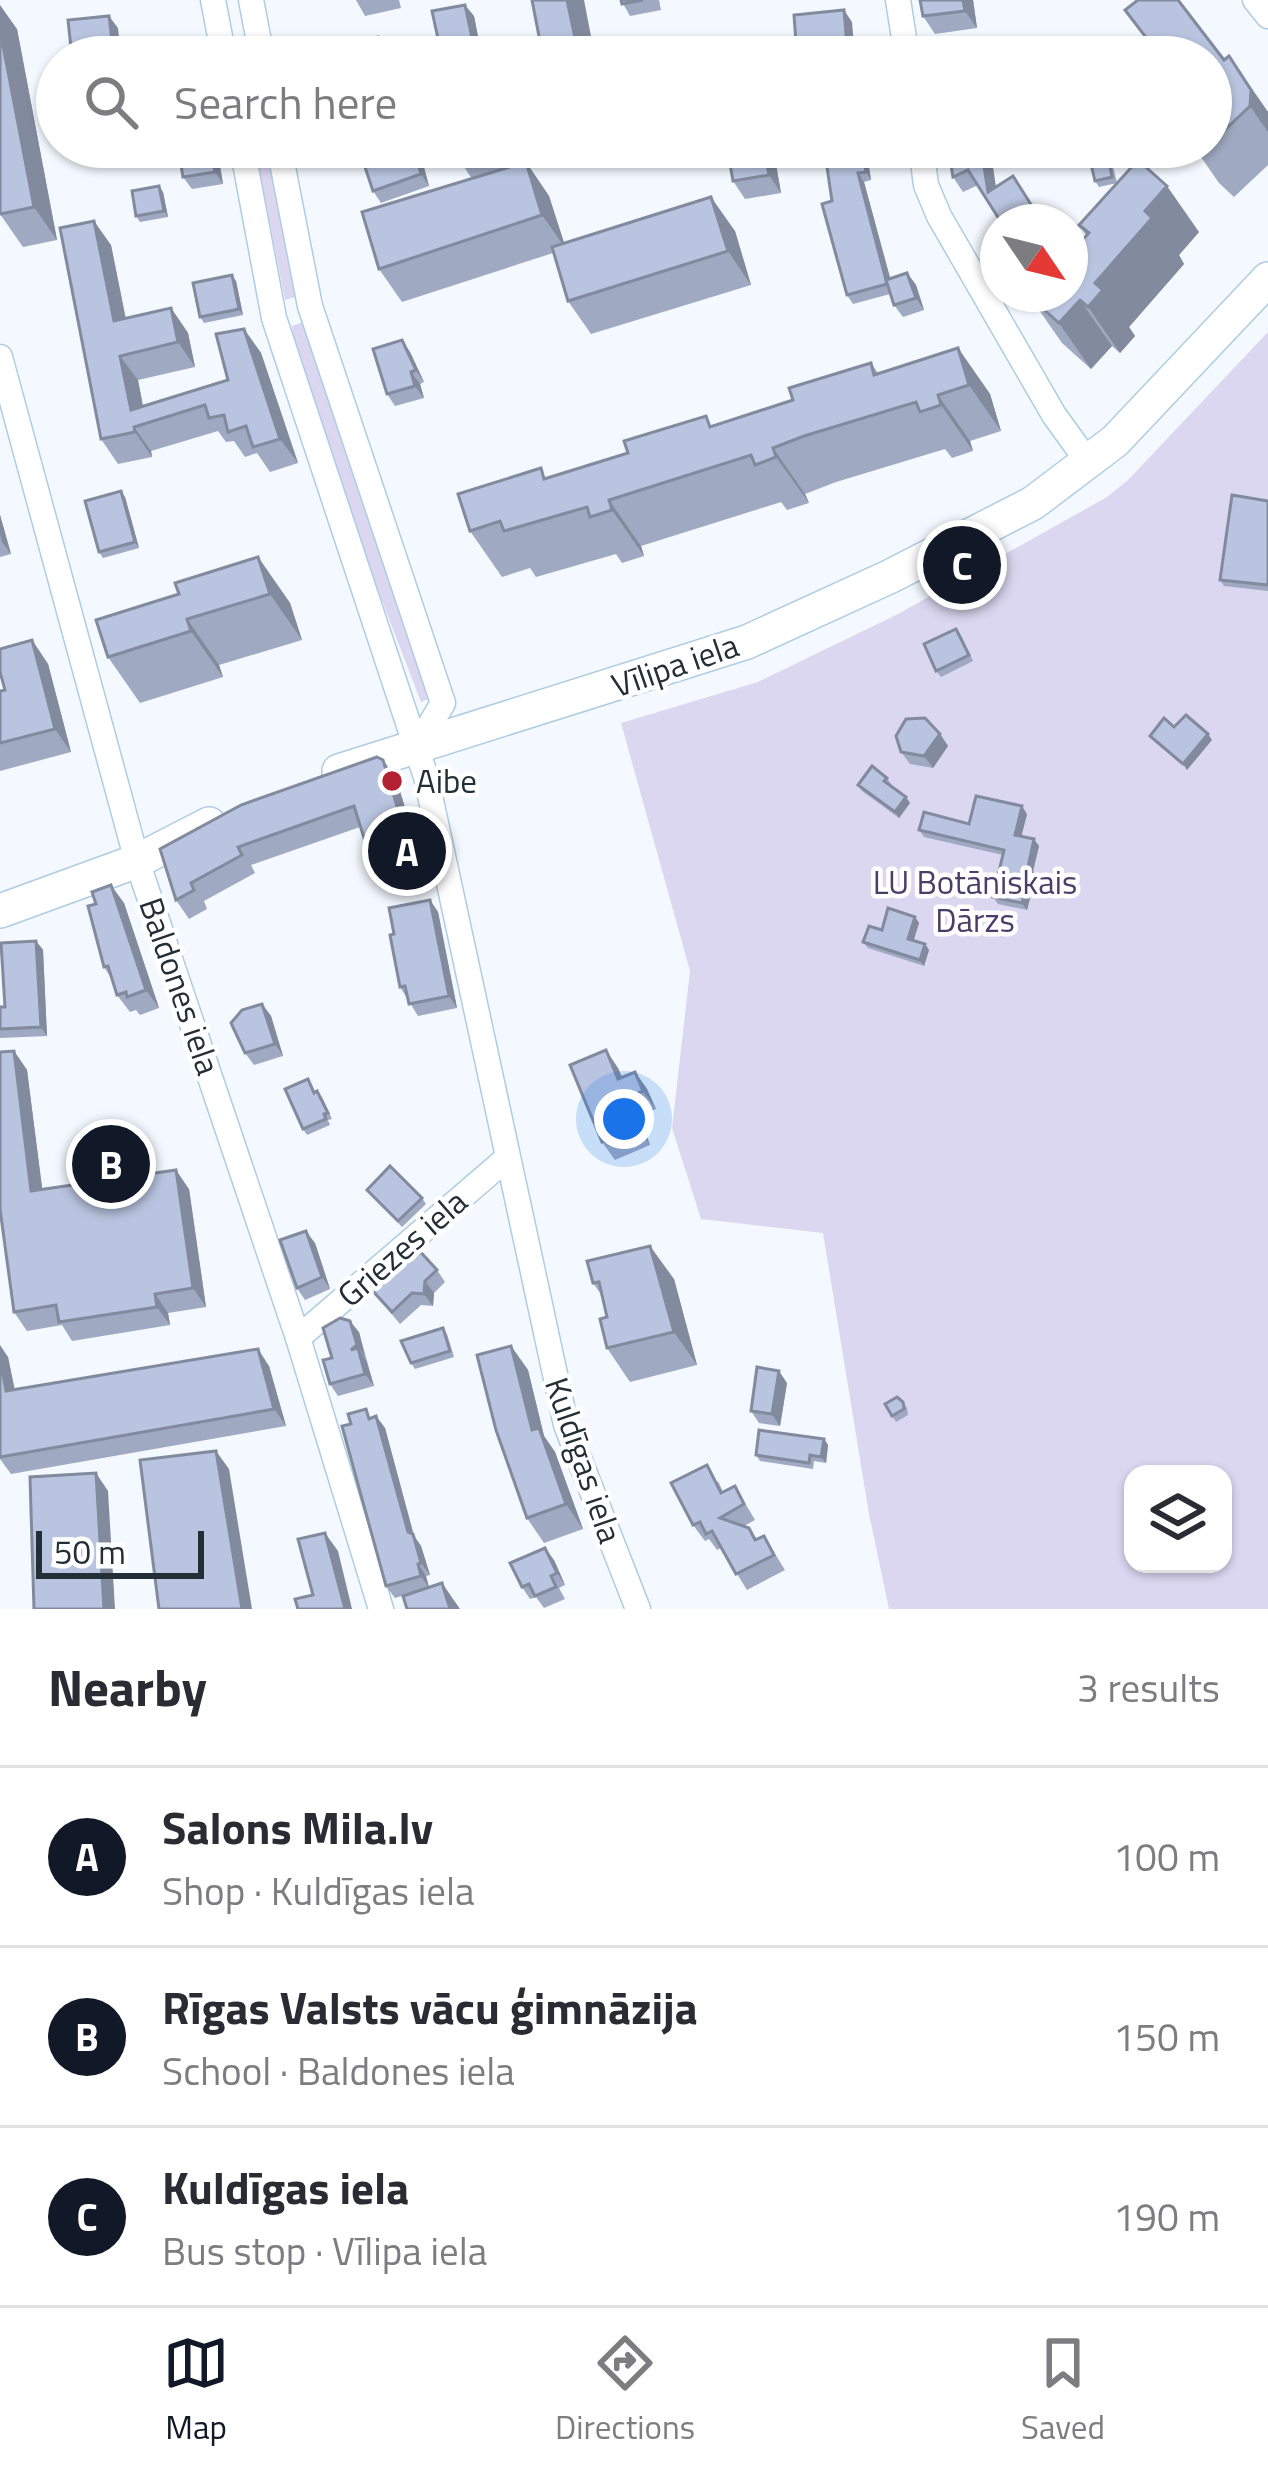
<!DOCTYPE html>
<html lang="en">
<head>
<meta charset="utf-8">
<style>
  :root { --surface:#fff; --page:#f7f7f7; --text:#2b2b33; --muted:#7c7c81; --line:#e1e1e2; --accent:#111827 }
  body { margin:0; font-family:"Titillium Web",sans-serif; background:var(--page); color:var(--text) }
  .controls { position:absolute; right:36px; bottom:36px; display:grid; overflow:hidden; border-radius:24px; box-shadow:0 3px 9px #0004 }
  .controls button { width:108px; height:108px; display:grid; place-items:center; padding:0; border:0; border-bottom:3px solid var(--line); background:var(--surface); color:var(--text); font:60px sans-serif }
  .compass { position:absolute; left:980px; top:204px; width:108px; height:108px; border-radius:50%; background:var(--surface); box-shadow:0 3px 9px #0004; rotate:125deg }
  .scale { position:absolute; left:36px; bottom:30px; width:168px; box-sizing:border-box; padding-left:12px; border:6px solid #232f37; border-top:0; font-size:33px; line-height:42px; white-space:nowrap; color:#232f37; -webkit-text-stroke:9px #fff; paint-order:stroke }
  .you { position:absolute; left:624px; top:1119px; width:42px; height:42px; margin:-30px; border:9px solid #fff; border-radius:50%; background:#1a73e8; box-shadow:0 0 0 18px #1a73e833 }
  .badge { display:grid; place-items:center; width:78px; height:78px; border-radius:50%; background:var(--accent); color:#fff; font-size:39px; font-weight:700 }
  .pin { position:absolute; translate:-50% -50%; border:6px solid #fff; box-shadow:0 3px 12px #0006 }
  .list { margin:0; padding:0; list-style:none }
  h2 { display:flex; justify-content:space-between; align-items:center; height:156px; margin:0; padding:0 48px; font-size:51px }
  h2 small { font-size:39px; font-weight:400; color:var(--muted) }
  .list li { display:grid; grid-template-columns:78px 1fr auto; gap:36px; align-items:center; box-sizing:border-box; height:180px; padding:0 48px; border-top:3px solid var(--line) }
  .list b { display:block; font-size:45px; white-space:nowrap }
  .list p { margin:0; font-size:39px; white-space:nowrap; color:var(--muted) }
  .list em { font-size:39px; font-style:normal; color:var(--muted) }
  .icon { flex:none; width:66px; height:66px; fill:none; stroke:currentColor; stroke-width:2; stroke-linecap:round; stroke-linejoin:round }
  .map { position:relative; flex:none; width:1268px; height:1609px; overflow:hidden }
  .search { position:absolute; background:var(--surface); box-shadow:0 3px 9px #0004; left:36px; right:36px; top:36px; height:132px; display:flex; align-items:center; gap:30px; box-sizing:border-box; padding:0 42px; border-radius:66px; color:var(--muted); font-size:45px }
  .sheet { height:696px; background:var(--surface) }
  nav { display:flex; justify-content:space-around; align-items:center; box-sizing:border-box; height:168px; border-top:3px solid var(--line); background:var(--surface); font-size:33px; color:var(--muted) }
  nav a { display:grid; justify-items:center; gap:6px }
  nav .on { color:var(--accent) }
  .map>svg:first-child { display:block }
  .green { fill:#dcd7f1; fill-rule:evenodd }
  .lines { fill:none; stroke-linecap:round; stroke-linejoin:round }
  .street-casing { stroke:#aecde2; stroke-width:27 }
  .secondary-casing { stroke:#aecde2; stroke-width:36 }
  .street { stroke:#fff; stroke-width:24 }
  .secondary { stroke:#fff; stroke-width:33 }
  .wall { fill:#9fa9c1 }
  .shaded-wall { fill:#828a9d }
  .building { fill:#b9c5e0; stroke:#828a9d; stroke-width:3 }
  .poi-dot { fill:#b32032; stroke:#fff; stroke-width:4.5 }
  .labels { text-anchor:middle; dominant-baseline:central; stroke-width:9; stroke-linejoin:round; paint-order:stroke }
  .street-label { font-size:33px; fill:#232f37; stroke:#fff }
  .poi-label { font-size:33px; fill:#232f37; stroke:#fff; text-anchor:start }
  .park-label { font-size:33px; fill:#493e68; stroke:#fff }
</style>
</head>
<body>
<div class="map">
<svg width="1268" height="1609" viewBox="0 0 1268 1609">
  <rect width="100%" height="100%" fill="#f3f9fe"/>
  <g class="green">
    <polygon points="255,147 267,147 295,297 285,300"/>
    <polygon points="303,322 431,698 421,702 376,585 293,336 292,326"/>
    <path d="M1268 332V1609H889L869 1514 823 1233 701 1219 672 1128 690 971 621 723 758 682 898 614 1107 497 1128 480ZM1133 1474H1223V1564H1133Z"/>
  </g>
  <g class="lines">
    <defs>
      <g id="street">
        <polyline points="213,0 224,57"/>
        <polyline points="251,0 262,57"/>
        <polyline points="898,0 907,57"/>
        <polyline points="1255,0 1268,16"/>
        <polyline points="242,147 274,318 426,777 566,1425 638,1609"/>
        <polyline points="279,147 310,306 443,703 418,745"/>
        <polyline points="921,147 926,185 939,216 1054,415 1088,462"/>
        <polyline points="0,357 137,861 298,1338 381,1609"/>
        <polyline points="298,1338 506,1159"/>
      </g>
      <g id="secondary">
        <polyline points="339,771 747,642 891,576 1033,503 1115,441 1268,279"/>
        <polyline points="0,911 137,861 209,824"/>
      </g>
    </defs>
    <use href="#street" class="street-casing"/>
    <use href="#secondary" class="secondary-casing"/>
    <use href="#street" class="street"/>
    <use href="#secondary" class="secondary"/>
  </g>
  <g class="wall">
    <polygon points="356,0 399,0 401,8 365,16"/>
    <polygon points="621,0 659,0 661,10 630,16"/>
    <polygon points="973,0 977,28 935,34 923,16"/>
    <polygon points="1125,10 1224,60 1229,56 1268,112 1268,165 1234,197 1219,183 1194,147 1211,147 1211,57 1159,57"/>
    <polygon points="474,16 482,57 442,57"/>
    <polygon points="17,29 57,240 23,247 0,214"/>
    <polygon points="112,147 141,147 141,149 116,153"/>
    <polygon points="178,147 217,147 223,184 192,189 183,177"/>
    <polygon points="456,147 510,147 517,165 526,162 549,196 564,243 735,231 751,285 591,334 568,301 553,253 402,302 379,269 472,179 462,164"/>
    <polygon points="773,147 781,193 745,199 733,181"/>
    <polygon points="824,147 866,147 871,180 864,182 890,279 907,273 916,285 924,310 903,317 894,305 890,294 853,304 847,295"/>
    <polygon points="990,147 978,185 963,192 953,177"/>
    <polygon points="419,149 429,186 381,203 373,191"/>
    <polygon points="1108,156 1112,162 1117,183 1099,187 1095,181"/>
    <polygon points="163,192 168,217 140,222 136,216"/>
    <polygon points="1079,225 1199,232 1179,255 1184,264 1129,327 1135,336 1120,353 1112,346 1091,369 1062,343 1030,297 1086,235"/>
    <polygon points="111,245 126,319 171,308 188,333 195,367 138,380 143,406 228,380 244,329 261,353 298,463 270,472 257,453 245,457 234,441 226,442 218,431 151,451 152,457 118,464 101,439"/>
    <polygon points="236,281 243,315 204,323 200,317"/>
    <polygon points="958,348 990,394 1001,431 970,441 973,451 952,458 945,449 836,482 805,494 809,503 787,510 781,502 641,546 644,556 622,563 616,554 536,577 530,568 502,577 470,531 548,478 793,400 871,363 878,373"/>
    <polygon points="410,352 424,382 420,384 424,398 395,406 387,394"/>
    <polygon points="125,497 139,548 103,558 99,552"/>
    <polygon points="1268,501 1268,591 1224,586 1220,580"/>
    <polygon points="0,515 11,554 0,557"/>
    <polygon points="258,557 290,603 302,640 219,665 223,677 140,703 108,657 179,594"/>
    <polygon points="961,635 973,661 941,677 936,671"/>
    <polygon points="32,640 48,664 71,752 0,771 0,691 5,690"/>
    <polygon points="940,734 948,746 933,768 910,764 901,752"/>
    <polygon points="396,778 422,864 383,876 370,857 360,827 251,865 255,873 204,901 207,909 189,919 176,900 160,849"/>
    <polygon points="887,778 891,784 890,785 910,803 899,818 862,791 858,785"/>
    <polygon points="1027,814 1021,836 1039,846 1033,871 1036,875 1027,910 998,904 993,897 1003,855 924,837 919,830"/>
    <polygon points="430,900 438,912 457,1008 418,1016 400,987 394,934"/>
    <polygon points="124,903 159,1008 140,1015 136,1010 130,1012 117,995 112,979 104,967"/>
    <polygon points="915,917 919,923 914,940 925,944 929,950 924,966 868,948 863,942 882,930"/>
    <polygon points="36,941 43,950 47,1036 0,1038 0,1007 5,1007"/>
    <polygon points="262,1004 271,1016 283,1056 254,1065 245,1053"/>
    <polygon points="14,1051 27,1070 42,1189 189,1189 206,1307 168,1313 170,1325 72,1341 62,1325 27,1331 14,1312"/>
    <polygon points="618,1068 622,1077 635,1072 647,1089 656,1109 639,1116 650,1145 615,1160 602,1142"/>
    <polygon points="312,1085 315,1092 322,1097 332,1119 328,1120 330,1125 307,1135 303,1129"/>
    <polygon points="367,1190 422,1198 426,1204 402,1227"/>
    <polygon points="315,1243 330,1289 305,1300 297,1288"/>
    <polygon points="587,1261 674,1279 697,1365 630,1382 607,1348 607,1317 603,1297 593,1283"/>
    <polygon points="437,1270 445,1282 434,1293 433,1306 421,1305 400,1324 371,1289"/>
    <polygon points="443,1328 447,1334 454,1357 415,1369 411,1363"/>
    <polygon points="359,1332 374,1386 338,1396 330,1384 332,1358"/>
    <polygon points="511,1346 528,1370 544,1436 555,1452 583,1529 544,1543 527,1518"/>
    <polygon points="8,1357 15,1390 269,1366 286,1426 11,1474 0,1459"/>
    <polygon points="787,1383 780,1426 759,1423 751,1411"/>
    <polygon points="903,1402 907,1408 908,1415 896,1422 885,1404"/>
    <polygon points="376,1416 385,1428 414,1536 421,1546 430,1575 426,1576 429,1587 395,1598 386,1586"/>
    <polygon points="824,1439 828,1445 826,1463 814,1461 813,1469 760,1461 756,1455"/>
    <polygon points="718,1481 723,1492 735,1486 755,1520 744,1526 749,1528 757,1539 764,1536 785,1570 747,1590 721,1548 717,1550 709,1539 705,1541 693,1525"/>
    <polygon points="554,1560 565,1585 559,1588 565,1599 544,1608 536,1597 530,1599 522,1587"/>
  </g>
  <g class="shaded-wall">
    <polygon points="567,0 584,0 595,57 579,57"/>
    <polygon points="963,0 973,0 977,28 965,11"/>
    <polygon points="0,5 17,29 57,240 34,207 0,30"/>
    <polygon points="465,5 474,16 482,57 479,57 475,52"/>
    <polygon points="844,10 852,22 855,57 848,57"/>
    <polygon points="109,16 118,28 121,57 114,57"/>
    <polygon points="378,37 386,49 388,57 382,57"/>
    <polygon points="1229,56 1268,112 1268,132 1250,106"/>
    <polygon points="210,147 217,147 223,184 215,172"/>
    <polygon points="414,147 419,149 429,186 421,174"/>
    <polygon points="505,147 510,147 517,165"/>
    <polygon points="764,147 773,147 781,193 769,175"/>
    <polygon points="862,147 866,147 871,180 866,172"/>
    <polygon points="981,147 990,147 999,207 988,192"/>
    <polygon points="526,162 549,196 566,249 542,215"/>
    <polygon points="858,173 864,182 894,292 888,284"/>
    <polygon points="159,186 163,192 168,217 164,211"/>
    <polygon points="1167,186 1199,232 1179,255 1184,264 1129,327 1135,336 1120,353 1088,307 1095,283 1145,211"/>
    <polygon points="711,197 735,231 751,285 728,251"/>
    <polygon points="94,221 111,245 131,346 114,321"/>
    <polygon points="907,273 916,285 924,310 916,298"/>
    <polygon points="232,275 236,281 243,315 239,309"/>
    <polygon points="1080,300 1112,346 1091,369 1059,323"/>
    <polygon points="171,308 188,333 195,367 178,342"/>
    <polygon points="244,329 261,353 298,463 280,439"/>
    <polygon points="402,340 410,352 424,382 416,370"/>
    <polygon points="958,348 990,394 1001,431 969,385"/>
    <polygon points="120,356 138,380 146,423 131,410"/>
    <polygon points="411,372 420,384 424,398 415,386"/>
    <polygon points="938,395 970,441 973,451 941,405"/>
    <polygon points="134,427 151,451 152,457 135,432"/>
    <polygon points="773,448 805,494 809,503 776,457"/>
    <polygon points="121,491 125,497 139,548 135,542"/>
    <polygon points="609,500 641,546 644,556 612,510"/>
    <polygon points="0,515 11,554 2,542 0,534"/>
    <polygon points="258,557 290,603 302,640 270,594"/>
    <polygon points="187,619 219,665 223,677 191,631"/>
    <polygon points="32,640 48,664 71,752 55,729"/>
    <polygon points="940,734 948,746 933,768 924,756"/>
    <polygon points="1208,734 1212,740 1187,770 1183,764"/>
    <polygon points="383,760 396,778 422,864 409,846"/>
    <polygon points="906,797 910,803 899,818 895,812"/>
    <polygon points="1022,806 1027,814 1020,842 1015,835"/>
    <polygon points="1034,839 1039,846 1033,871 1036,875 1027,910 1022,903"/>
    <polygon points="111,885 124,903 159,1008 146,990"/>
    <polygon points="430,900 438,912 457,1008 449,996"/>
    <polygon points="915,917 919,923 912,945 908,939"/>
    <polygon points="36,941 43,950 47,1036 41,1027"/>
    <polygon points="925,944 929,950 924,966 920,960"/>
    <polygon points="262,1004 271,1016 283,1056 275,1044"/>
    <polygon points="606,1050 618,1068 630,1097 618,1079"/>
    <polygon points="14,1051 27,1070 45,1210 31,1191"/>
    <polygon points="635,1072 647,1089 656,1109 643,1091"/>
    <polygon points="626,1098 639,1116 650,1145 638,1127"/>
    <polygon points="176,1170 189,1189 206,1307 193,1288"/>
    <polygon points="306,1231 315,1243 330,1289 322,1277"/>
    <polygon points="650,1246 674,1279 697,1365 674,1332"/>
    <polygon points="425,1281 434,1293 433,1306 424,1294"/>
    <polygon points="155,1294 168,1313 170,1325 157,1307"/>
    <polygon points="350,1321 359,1332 365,1357 357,1345"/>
    <polygon points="0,1345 8,1357 18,1408 6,1391 0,1358"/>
    <polygon points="511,1346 528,1370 544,1436 555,1452 583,1529 566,1504 532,1430"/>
    <polygon points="358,1348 366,1360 374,1386 365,1374"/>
    <polygon points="258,1349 269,1366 286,1426 274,1409"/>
    <polygon points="779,1371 787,1383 780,1426 772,1414"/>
    <polygon points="376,1416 385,1428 414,1536 421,1546 430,1575 421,1563 408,1532"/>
    <polygon points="824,1439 828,1445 826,1463 821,1457"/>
    <polygon points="216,1451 229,1469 252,1609 242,1609"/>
    <polygon points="96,1473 108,1491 115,1609 104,1609"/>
    <polygon points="325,1533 338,1551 352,1609 345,1609"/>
    <polygon points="545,1548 554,1560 565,1585 557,1573"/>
    <polygon points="418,1564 426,1576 429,1588 421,1576"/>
    <polygon points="442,1583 460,1609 450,1609"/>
  </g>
  <g class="building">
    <polygon points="532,0 567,0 579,57 543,57"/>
    <polygon points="621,0 643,0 622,4"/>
    <polygon points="920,0 963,0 965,11 923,16"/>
    <polygon points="1138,0 1178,0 1224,60 1229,56 1251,90 1250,106 1211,143 1211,57 1161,57 1125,10"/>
    <polygon points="465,5 475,52 442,57 432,11"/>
    <polygon points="844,10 848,57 797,57 794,15"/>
    <polygon points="109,16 114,57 72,57 68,20"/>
    <polygon points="0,30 34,207 0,214"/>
    <polygon points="378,37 382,57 347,57 345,45"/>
    <polygon points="178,147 210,147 215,172 183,177"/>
    <polygon points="383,147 414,147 421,174 373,191 361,155"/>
    <polygon points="456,147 505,147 505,148 462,164"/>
    <polygon points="727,147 764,147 769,175 733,181"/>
    <polygon points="824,147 862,147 866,172 858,173 887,284 847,295 822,204 832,201"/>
    <polygon points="948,147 981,147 988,192 1013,176 1042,222 1001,222 968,170 953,177"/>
    <polygon points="1108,156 1112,177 1095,181 1090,160"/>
    <polygon points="1138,160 1167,186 1145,211 1152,218 1095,283 1103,290 1088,307 1080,300 1059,323 1030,297 1033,294 1070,294 1070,253 1089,233 1079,225"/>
    <polygon points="526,162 542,215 379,269 362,212"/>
    <polygon points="159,186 164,211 136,216 132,191"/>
    <polygon points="711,197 728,251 568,301 552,247"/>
    <polygon points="94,221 114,321 171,308 178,342 120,356 131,410 228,380 216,334 244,329 280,439 253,447 246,426 228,432 224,415 209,418 205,405 134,427 135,432 101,439 60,228"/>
    <polygon points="907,273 916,298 894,305 886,280"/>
    <polygon points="232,275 239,309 200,317 193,283"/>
    <polygon points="402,340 416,370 411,372 415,386 387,394 373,349"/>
    <polygon points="958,348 969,385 938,395 941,405 920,412 916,402 804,436 773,448 776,457 755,465 751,455 609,500 612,510 590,517 587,507 504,531 500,521 470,531 458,494 541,468 544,479 628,453 624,441 706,416 710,427 793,400 789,388 871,363 874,375"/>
    <polygon points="121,491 135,542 99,552 85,501"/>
    <polygon points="1232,495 1268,501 1268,585 1220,580"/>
    <polygon points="258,557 270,594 187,619 191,631 108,657 96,620 179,594 175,583"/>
    <polygon points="956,629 969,655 936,671 924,644"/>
    <polygon points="32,640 55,729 0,743 0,691 5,690 0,672 0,649"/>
    <polygon points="1186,715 1208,734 1183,764 1150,736 1164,718 1174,727"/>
    <polygon points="925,718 940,734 924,756 901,752 896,736 906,719"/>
    <polygon points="377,757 383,760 409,846 370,857 354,806 238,847 242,855 191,883 194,890 176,900 160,849 241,805"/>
    <polygon points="872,766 887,778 884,781 906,797 895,812 858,785"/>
    <polygon points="976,796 1022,806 1015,835 1034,839 1028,867 1031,868 1022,903 993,897 1004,850 919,830 924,812 969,824"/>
    <polygon points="111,885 146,990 127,997 126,992 117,995 108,966 104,967 88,906 96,904 92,892"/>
    <polygon points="430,900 449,996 409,1004 405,986 400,987 390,935 394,934 389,908"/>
    <polygon points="888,908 915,917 908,939 925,944 920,960 863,942 869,926 882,930"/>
    <polygon points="36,941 41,1027 0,1029 0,1007 5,1007 1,943"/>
    <polygon points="262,1004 275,1044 245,1053 231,1023 242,1010"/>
    <polygon points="606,1050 618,1079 635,1072 643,1091 626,1098 638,1127 602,1142 570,1065"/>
    <polygon points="14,1051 31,1191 176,1170 193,1288 155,1294 157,1307 59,1322 56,1305 14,1312 0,1209 0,1052"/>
    <polygon points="308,1079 314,1093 317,1091 328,1113 324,1114 326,1119 303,1129 285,1089"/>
    <polygon points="390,1166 422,1198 398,1221 367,1190"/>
    <polygon points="306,1231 322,1277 297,1288 280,1240"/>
    <polygon points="650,1246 674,1332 607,1348 600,1319 607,1317 599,1282 593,1283 587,1261"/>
    <polygon points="416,1247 437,1270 425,1281 424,1294 412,1293 392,1312 371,1289"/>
    <polygon points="340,1318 350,1321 357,1345 351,1350 358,1348 365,1374 330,1384 323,1360 332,1358 323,1328"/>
    <polygon points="443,1328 450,1351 411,1363 401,1341"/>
    <polygon points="511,1346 532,1430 539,1428 566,1504 527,1518 496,1430 477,1355"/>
    <polygon points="258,1349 274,1409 0,1457 0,1358 6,1391"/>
    <polygon points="757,1367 779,1371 772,1414 751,1411"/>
    <polygon points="897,1397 903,1402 904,1409 892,1416 885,1404"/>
    <polygon points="366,1409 369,1419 376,1416 408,1532 413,1534 421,1563 418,1564 421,1576 386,1586 342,1426 351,1424 348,1414"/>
    <polygon points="759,1430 824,1439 821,1457 810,1455 809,1463 756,1455"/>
    <polygon points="216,1451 242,1609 159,1609 140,1460"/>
    <polygon points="707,1465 721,1493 735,1486 744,1504 720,1518 749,1528 755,1540 764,1536 774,1555 736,1574 712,1531 706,1534 700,1522 693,1525 671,1483"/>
    <polygon points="96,1473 104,1609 34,1609 30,1477"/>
    <polygon points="325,1533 345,1609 298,1609 295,1599 313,1595 298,1539"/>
    <polygon points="545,1548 557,1573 551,1576 556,1587 535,1596 529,1584 522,1587 510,1563"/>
    <polygon points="442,1583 450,1609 407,1609 403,1596"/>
  </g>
  <circle class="poi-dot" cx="392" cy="781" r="12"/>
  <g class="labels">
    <g class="street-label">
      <text transform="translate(675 665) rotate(-19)">Vīlipa iela</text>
      <text transform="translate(180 986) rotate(71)">Baldones iela</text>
      <text transform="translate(402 1248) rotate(-41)">Griezes iela</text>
      <text transform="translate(584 1460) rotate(71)">Kuldīgas iela</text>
    </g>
    <g class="poi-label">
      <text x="416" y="781">Aibe</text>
    </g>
    <g class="park-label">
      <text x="975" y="882">LU Botāniskais<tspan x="975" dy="38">Dārzs</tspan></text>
    </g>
  </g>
</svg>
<div class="controls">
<button><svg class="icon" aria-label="layers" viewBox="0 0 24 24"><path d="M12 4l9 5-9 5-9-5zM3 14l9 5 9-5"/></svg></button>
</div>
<svg class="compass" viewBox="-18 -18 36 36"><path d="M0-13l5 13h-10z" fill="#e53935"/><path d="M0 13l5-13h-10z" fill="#7c7c81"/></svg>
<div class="scale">50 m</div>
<div class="you"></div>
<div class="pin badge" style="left:407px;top:851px">A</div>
<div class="pin badge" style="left:111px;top:1164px">B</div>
<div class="pin badge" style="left:962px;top:565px">C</div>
<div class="search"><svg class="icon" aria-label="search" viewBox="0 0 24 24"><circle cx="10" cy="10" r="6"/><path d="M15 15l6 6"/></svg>Search here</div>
</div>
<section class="sheet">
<h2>Nearby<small>3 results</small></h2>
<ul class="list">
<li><span class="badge">A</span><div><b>Salons Mila.lv</b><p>Shop · Kuldīgas iela</p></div><em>100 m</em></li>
<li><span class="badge">B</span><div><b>Rīgas Valsts vācu ģimnāzija</b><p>School · Baldones iela</p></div><em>150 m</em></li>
<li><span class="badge">C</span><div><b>Kuldīgas iela</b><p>Bus stop · Vīlipa iela</p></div><em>190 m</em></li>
</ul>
</section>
<nav>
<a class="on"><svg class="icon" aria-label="map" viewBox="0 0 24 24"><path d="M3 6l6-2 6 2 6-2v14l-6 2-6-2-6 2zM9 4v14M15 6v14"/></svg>Map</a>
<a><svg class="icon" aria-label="directions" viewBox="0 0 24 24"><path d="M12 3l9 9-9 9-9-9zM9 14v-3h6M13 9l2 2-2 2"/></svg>Directions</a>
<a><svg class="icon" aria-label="saved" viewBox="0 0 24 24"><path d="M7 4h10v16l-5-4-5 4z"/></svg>Saved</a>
</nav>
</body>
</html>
